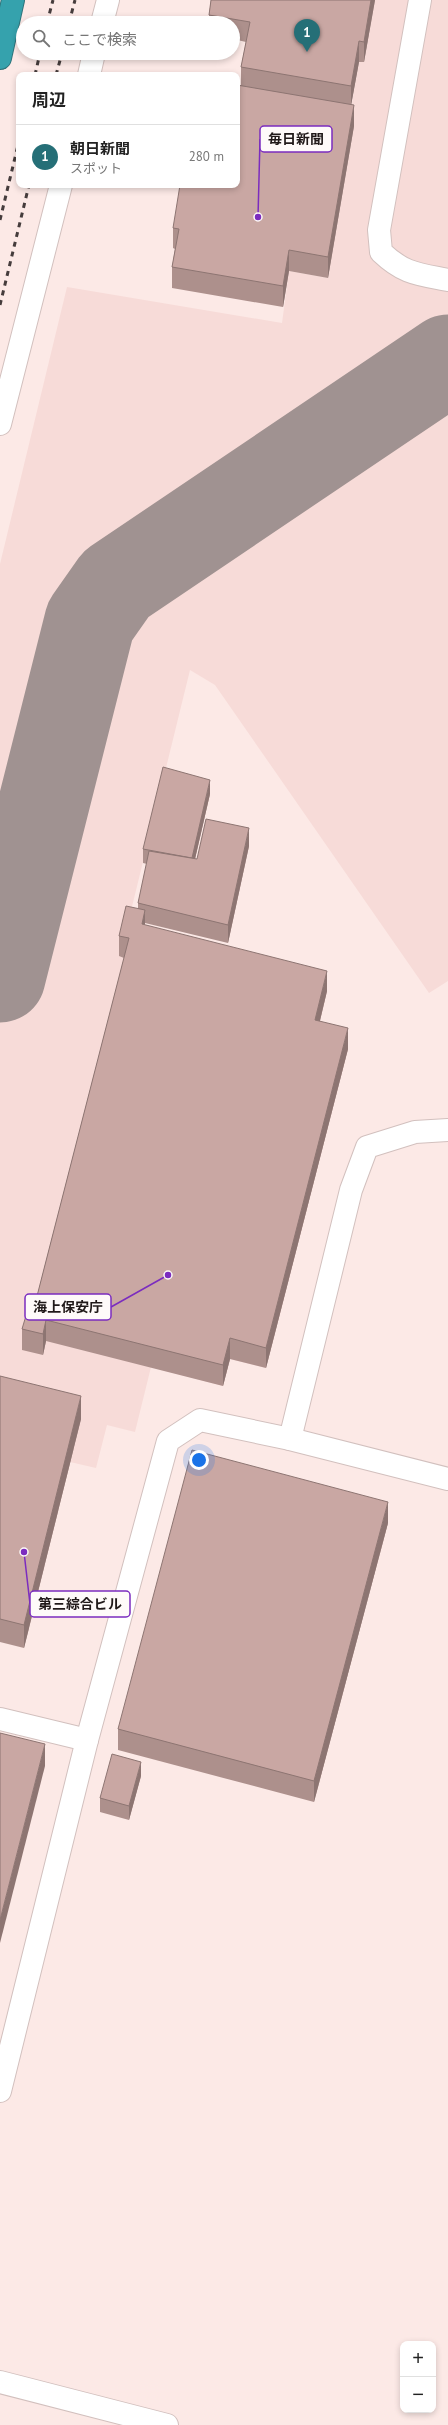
<!DOCTYPE html>
<html lang="ja">
<head>
<meta charset="utf-8">
<style>
  :root { --surface:#fff; --page:#f2f2f2; --text:#222; --muted:#767676; --line:#e0e0e0; --accent:#256f77 }
  body { margin:0; font-family:"PT Sans","Noto Sans JP",sans-serif; background:var(--page); color:var(--text) }
  .controls { position:absolute; right:12px; bottom:12px; display:grid; overflow:hidden; border-radius:8px; box-shadow:0 2px 6px #0003 }
  .controls button { width:36px; height:36px; display:grid; place-items:center; padding:0; border:0; border-bottom:1px solid var(--line); background:var(--surface); color:var(--text); font:20px sans-serif }
  .you { position:absolute; left:199px; top:1460px; width:14px; height:14px; margin:-10px; border:3px solid #fff; border-radius:50%; background:#1a73e8; box-shadow:0 0 0 6px #1a73e833 }
  .badge { display:grid; place-items:center; width:26px; height:26px; border-radius:50%; background:var(--accent); color:#fff; font-size:13px; font-weight:700 }
  .pin { position:absolute; translate:-50% -33px; filter:drop-shadow(0 1px 2px #0008) }
  .pin::after { content:''; position:absolute; top:21px; width:14px; height:12px; background:inherit; clip-path:polygon(0 0,100% 0,50% 100%) }
  .list { margin:0; padding:0; list-style:none }
  h2 { display:flex; justify-content:space-between; align-items:center; height:52px; margin:0; padding:0 16px; font-size:17px }
  h2 small { font-size:13px; font-weight:400; color:var(--muted) }
  .list li { display:grid; grid-template-columns:26px 1fr auto; gap:12px; align-items:center; box-sizing:border-box; height:64px; padding:0 16px; border-top:1px solid var(--line) }
  .list b { display:block; font-size:15px; white-space:nowrap }
  .list p { margin:0; font-size:13px; white-space:nowrap; color:var(--muted) }
  .list em { font-size:13px; font-style:normal; color:var(--muted) }
  .icon { flex:none; width:22px; height:22px; fill:none; stroke:currentColor; stroke-width:2; stroke-linecap:round; stroke-linejoin:round }
  .map { position:relative; flex:none; width:448px; height:2425px; overflow:hidden }
  .search { position:absolute; background:var(--surface); box-shadow:0 2px 6px #0003; left:16px; top:16px; width:224px; height:44px; display:flex; align-items:center; gap:10px; box-sizing:border-box; padding:0 14px; border-radius:22px; color:var(--muted); font-size:15px }
  .panel { position:absolute; background:var(--surface); box-shadow:0 2px 6px #0003; left:16px; top:72px; width:224px; height:116px; border-radius:8px }
  .map>svg:first-child { display:block }
  .built { fill:#f7dbd8 }
  .lines { fill:none; stroke-linecap:round; stroke-linejoin:round }
  .taxiway { stroke:#a09291; stroke-width:91 }
  .minor-casing { stroke:#d2c0be; stroke-width:24 }
  .highway-casing { stroke:#2e7279; stroke-width:24 }
  .minor { stroke:#fff; stroke-width:22 }
  .highway { stroke:#35a2ad; stroke-width:22 }
  .rail { stroke:#453c3c; stroke-width:3; stroke-dasharray:5 5; stroke-linecap:butt }
  .wall { fill:#ad908c }
  .shaded-wall { fill:#8d7572 }
  .building { fill:#c9a7a3; stroke:#8d7572 }
  .leader { fill:none; stroke:#7b2cbf; stroke-width:1.5 }
  .callout-dot { fill:#7b2cbf; stroke:#fefaf9; stroke-width:1.5 }
  .callout { fill:#fefaf9; stroke:#7b2cbf; stroke-width:1.5 }
  .callout-label { font-size:14px; text-anchor:middle; font-weight:bold; fill:#201919 }
</style>
</head>
<body>
<div class="map">
<svg width="448" height="2425" viewBox="0 0 448 2425">
  <rect width="100%" height="100%" fill="#fce9e6"/>
  <polygon class="built" points="375,0 448,0 448,981 429,993 215,685 190,670 127,927 142,945 327,991 315,1040 348,1049 266,1368 230,1359 223,1386 151,1367 135,1432 107,1425 96,1468 70,1462 0,1398 0,564 67,287 282,323 289,271 328,278 354,126 348,125 359,62 364,62"/>
  <g class="lines">
    <polyline class="taxiway" points="0,977 90,621 116,584 448,360"/>
    <defs>
      <g id="minor">
        <path d="M420 0 379 230 381 252C404 274 418 274 448 280"/>
        <polyline points="102,23 108,0"/>
        <polyline points="89,75 94,53"/>
        <polyline points="0,424 61,185"/>
        <polyline points="290,1439 351,1190 367,1147 415,1132 448,1130"/>
        <polyline points="0,1719 87,1740"/>
        <polyline points="0,2091 87,1740 168,1441 200,1420 290,1439 448,1479"/>
        <polyline points="0,2382 167,2425"/>
      </g>
      <polyline id="highway" points="0,58 13,0"/>
    </defs>
    <use href="#minor" class="minor-casing"/>
    <use href="#highway" class="highway-casing"/>
    <use href="#minor" class="minor"/>
    <use href="#highway" class="highway"/>
    <g class="rail">
      <polyline points="47,23 53,0"/>
      <polyline points="69,23 75,0"/>
      <polyline points="35,75 40,53"/>
      <polyline points="56,75 62,53"/>
      <polyline points="0,220 19,141"/>
      <polyline points="0,305 29,185"/>
    </g>
  </g>
  <g class="wall">
    <polygon points="211,0 375,0 364,62 359,62 351,105 354,126 328,278 289,271 283,307 172,288 172,267 175,249 173,248 173,228 241,86 241,67 246,42 233,39 233,23 209,23 209,15"/>
    <polygon points="210,794 195,859 197,859 249,846 228,943 145,923 145,925 327,991 320,1021 348,1049 266,1368 230,1359 223,1386 46,1341 43,1355 22,1350 22,1329 36,1300 124,958 119,956 119,936 138,909 138,903 147,864 143,863 143,849"/>
    <polygon points="0,1376 81,1419 24,1648 0,1642"/>
    <polygon points="388,1523 314,1802 118,1750 118,1729"/>
    <polygon points="141,1776 129,1820 100,1812 100,1798"/>
  </g>
  <g class="shaded-wall">
    <polygon points="371,0 375,0 364,62 364,42"/>
    <polygon points="359,41 359,62 351,106 351,86"/>
    <polygon points="354,105 354,126 328,278 328,257"/>
    <polygon points="289,250 289,271 283,307 283,286"/>
    <polygon points="210,780 210,794 192,872 192,858"/>
    <polygon points="249,828 249,846 228,943 228,925"/>
    <polygon points="145,910 145,931 142,924"/>
    <polygon points="327,971 327,991 315,1041 315,1020"/>
    <polygon points="348,1028 348,1049 266,1368 266,1348"/>
    <polygon points="46,1320 46,1341 43,1355 43,1334"/>
    <polygon points="230,1338 230,1359 223,1386 223,1365"/>
    <polygon points="81,1396 81,1419 24,1648 24,1625"/>
    <polygon points="388,1502 388,1523 314,1802 314,1781"/>
    <polygon points="45,1744 45,1766 0,1943 0,1920"/>
    <polygon points="141,1762 141,1776 129,1820 129,1806"/>
  </g>
  <g class="building">
    <polygon points="211,0 371,0 364,42 359,41 351,86 241,67 250,22 209,15"/>
    <polygon points="237,85 354,105 328,257 289,250 283,286 172,267 179,229 173,228 180,185 237,185"/>
    <polygon points="163,767 210,780 192,858 143,849"/>
    <polygon points="206,819 249,828 228,925 138,903 149,851 197,859"/>
    <polygon points="126,906 145,910 142,924 327,971 315,1020 348,1028 266,1348 230,1338 223,1365 46,1320 43,1334 22,1329 31,1299 36,1300 129,938 119,936"/>
    <polygon points="0,1376 81,1396 24,1625 0,1619"/>
    <polygon points="192,1450 388,1502 314,1781 118,1729"/>
    <polygon points="0,1733 45,1744 0,1920"/>
    <polygon points="112,1754 141,1762 129,1806 100,1798"/>
  </g>
  <path class="leader" d="M258 217L260 139M168 1275L111 1307M24 1552L30 1604"/>
  <g class="callout-dot">
    <circle cx="258" cy="217" r="4"/>
    <circle cx="168" cy="1275" r="4"/>
    <circle cx="24" cy="1552" r="4"/>
  </g>
  <g class="callout">
    <rect x="260" y="126" width="72" height="26" rx="4"/>
    <rect x="25" y="1294" width="86" height="26" rx="4"/>
    <rect x="30" y="1591" width="100" height="26" rx="4"/>
  </g>
  <g class="callout-label">
    <text x="296" y="144">毎日新聞</text>
    <text x="68" y="1312">海上保安庁</text>
    <text x="80" y="1609">第三綜合ビル</text>
  </g>
</svg>
<div class="controls">
<button>+</button>
<button>−</button>
</div>
<div class="you"></div>
<div class="pin badge" style="left:307px;top:52px">1</div>
<div class="search"><svg class="icon" aria-label="search" viewBox="0 0 24 24"><circle cx="10" cy="10" r="6"/><path d="M15 15l6 6"/></svg>ここで検索</div>
<section class="panel">
<h2>周辺<small></small></h2>
<ul class="list">
<li><span class="badge">1</span><div><b>朝日新聞</b><p>スポット</p></div><em>280 m</em></li>
</ul>
</section>
</div>
</body>
</html>
